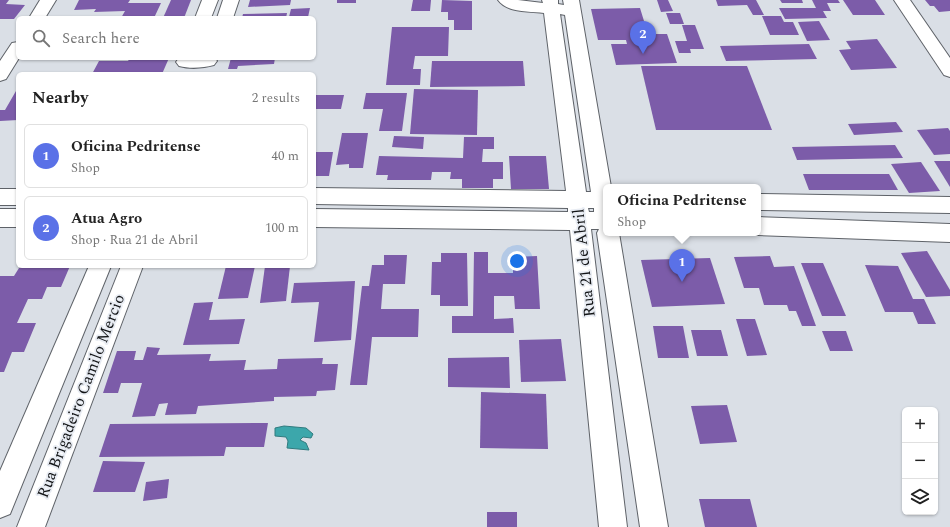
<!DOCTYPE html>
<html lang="en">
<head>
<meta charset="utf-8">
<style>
  :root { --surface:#fff; --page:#f6f6f6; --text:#222; --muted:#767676; --line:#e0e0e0; --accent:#5a71e7 }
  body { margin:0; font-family:Spectral,serif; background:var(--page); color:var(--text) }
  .controls { position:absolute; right:12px; bottom:12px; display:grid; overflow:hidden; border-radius:6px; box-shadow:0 1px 3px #0004 }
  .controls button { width:36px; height:36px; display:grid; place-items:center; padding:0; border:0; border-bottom:1px solid var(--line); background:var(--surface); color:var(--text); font:20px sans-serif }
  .you { position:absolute; left:517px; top:261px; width:14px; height:14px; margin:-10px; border:3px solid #fff; border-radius:50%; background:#1a73e8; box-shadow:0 0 0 6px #1a73e833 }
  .badge { display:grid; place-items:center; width:26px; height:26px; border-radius:50%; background:var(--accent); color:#fff; font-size:13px; font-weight:700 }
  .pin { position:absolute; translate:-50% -33px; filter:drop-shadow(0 1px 2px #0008) }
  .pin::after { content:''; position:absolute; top:21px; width:14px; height:12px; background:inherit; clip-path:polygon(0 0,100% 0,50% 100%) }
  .popup { position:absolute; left:603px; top:184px; width:158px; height:52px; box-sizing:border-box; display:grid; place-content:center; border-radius:6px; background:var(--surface); filter:drop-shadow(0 1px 3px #0005); font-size:13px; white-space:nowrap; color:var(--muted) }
  .popup b { font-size:15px; color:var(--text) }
  .popup::after { content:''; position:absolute; left:50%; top:100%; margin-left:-8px; border:8px solid transparent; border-top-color:var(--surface) }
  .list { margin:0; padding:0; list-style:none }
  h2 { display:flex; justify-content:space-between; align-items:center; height:52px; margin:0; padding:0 16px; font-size:17px }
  h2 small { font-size:13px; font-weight:400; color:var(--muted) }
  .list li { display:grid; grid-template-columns:26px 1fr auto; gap:12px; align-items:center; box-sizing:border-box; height:64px; margin:0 8px 8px; padding:0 8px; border:1px solid var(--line); border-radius:6px }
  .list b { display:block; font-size:15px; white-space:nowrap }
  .list p { margin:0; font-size:13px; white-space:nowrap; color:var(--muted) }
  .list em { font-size:13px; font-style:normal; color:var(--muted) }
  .icon { flex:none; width:22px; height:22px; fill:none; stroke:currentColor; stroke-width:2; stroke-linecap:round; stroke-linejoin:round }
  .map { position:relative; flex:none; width:950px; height:527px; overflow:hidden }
  .search { position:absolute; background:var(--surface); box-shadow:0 1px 3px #0004; left:16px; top:16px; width:300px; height:44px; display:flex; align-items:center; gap:10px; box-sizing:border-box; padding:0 14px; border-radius:6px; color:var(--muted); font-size:15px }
  .panel { position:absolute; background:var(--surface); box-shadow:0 1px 3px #0004; left:16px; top:72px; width:300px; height:196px; border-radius:6px }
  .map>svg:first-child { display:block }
  .water { fill:#3ca7ab; stroke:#307b7f }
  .building { fill:#7c5ca9 }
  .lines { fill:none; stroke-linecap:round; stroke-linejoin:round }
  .minor-casing { stroke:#5e6268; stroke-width:2 }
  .minor { fill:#fff; fill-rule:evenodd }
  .labels { text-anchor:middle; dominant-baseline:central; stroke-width:3.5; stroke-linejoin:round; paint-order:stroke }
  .street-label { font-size:16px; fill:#131517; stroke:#e8ecf3 }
</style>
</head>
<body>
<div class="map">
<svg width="950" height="527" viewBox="0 0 950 527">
  <rect width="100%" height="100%" fill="#dadfe6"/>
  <polygon class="water" points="284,426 306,428 313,434 311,438 303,437 300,440 306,443 309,450 287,448 288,441 286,437 275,436 275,428"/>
  <g class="building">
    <polygon points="0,0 9,0 6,4 25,5 14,19 0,19"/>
    <polygon points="79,0 130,0 128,3 161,3 154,18 121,18 125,11 94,12 96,9 74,10"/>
    <polygon points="171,0 191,0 184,18 163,18"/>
    <polygon points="250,0 291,0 290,5 248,7"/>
    <rect x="337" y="0" width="19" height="3"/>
    <polygon points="413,0 431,0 430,11 411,11"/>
    <polygon points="442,0 472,1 472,30 454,30 454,20 448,20 448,12 441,12"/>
    <polygon points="657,0 668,0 673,11 661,12"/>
    <polygon points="716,0 756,0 764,15 753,15 747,5 718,6"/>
    <polygon points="780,0 802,0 803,3 782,3"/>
    <polygon points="812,0 838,0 840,3 827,3 831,11 823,11 827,18 785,19 779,8 816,8"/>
    <polygon points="843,0 875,0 885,15 853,15"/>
    <polygon points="925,0 950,0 950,11 939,12 934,6 930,6"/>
    <polygon points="310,8 308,17 289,17 291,9"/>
    <polygon points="640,8 648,34 667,34 677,63 616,65 611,44 627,44 626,40 598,40 591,9"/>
    <polygon points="287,13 286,18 242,18 243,14"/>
    <polygon points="666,13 680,13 684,24 670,24"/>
    <polygon points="762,16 781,16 784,22 793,22 799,35 770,35"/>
    <polygon points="819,21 830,40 807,41 798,22"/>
    <polygon points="682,25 695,25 704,49 690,49 691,53 679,53 675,41 687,41"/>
    <polygon points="392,27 449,27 448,56 415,56 413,69 421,69 420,85 386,85"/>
    <polygon points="877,39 897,68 851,70 839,50 851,49 846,41"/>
    <polygon points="809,44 817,59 726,61 720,46"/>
    <polygon points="130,58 169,58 162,74 92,74 99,61 128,61"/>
    <polygon points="231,58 275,58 274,64 238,66 237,69 228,69"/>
    <polygon points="432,61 523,61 525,86 430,87"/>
    <polygon points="641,66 747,66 772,130 656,130"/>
    <polygon points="414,89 478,90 477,135 410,134"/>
    <polygon points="16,91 18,91 18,120 0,121 0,110 5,110"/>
    <polygon points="366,93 407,93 402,131 379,131 383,109 363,109"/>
    <polygon points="314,95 344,95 341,109 314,109"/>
    <polygon points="896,122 903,132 854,135 848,124"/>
    <polygon points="948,128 950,131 950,154 934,155 917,130"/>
    <polygon points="342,133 368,133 363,168 349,168 349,164 336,165"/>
    <polygon points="394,136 424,137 423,149 392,147"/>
    <polygon points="464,137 494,137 494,149 483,149 482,162 503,162 503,179 493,179 493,188 462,188 462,179 450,179 451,172 432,172 431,180 387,180 388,175 376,175 379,156 463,158"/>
    <polygon points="895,145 903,158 797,160 792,147"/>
    <polygon points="314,152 333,152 329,176 314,176"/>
    <polygon points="509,156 546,156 549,189 511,189"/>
    <polygon points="934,161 950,161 950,187"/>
    <polygon points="921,162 940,191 909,193 891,164"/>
    <polygon points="803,174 889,174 898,190 809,190"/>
    <polygon points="927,251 950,290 950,296 926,297 901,253"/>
    <polygon points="474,252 488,252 488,273 513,273 513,257 537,256 540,309 515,309 514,296 494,296 494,319 513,318 514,333 452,333 452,316 473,316"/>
    <polygon points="441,253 467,253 468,306 440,306 440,295 431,295 432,262 441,262"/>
    <polygon points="384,255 407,255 405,284 383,284 381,309 419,309 418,337 372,337 367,385 350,385 362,286 369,286 372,265 384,265"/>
    <polygon points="770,256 774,267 794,266 816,326 802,326 796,311 789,311 787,305 764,305 759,288 744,288 734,257"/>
    <polygon points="710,258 725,304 652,307 641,260"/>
    <polygon points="801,263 823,263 846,316 822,316"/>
    <polygon points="865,265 898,266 913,299 924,299 936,324 918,324 913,312 885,312"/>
    <polygon points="70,266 61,287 47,287 42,299 28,299 17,323 36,323 24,352 12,352 4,372 0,372 0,276 14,276 19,268"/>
    <polygon points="226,266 255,266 248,298 218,299"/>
    <polygon points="265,266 290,266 286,301 260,303"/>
    <polygon points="355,281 351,340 314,342 319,302 291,303 294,283"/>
    <polygon points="213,302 209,320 245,319 239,344 183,345 194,303"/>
    <polygon points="736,319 755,319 767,355 747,356"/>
    <polygon points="653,326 683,326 689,358 658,358"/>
    <polygon points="691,330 721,330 728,356 697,356"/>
    <polygon points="822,331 846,331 853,351 830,351"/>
    <polygon points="561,339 566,381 521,382 519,340"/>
    <polygon points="147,347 160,348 157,355 211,354 209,361 246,360 244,370 277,369 278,359 323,358 322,364 338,364 335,390 317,391 316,396 274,397 274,401 198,406 196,414 165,415 168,403 159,404 155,416 132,417 142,383 121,383 118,393 103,393 117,351 136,351 134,360 143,360"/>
    <polygon points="509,357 510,388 448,387 448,358"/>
    <polygon points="481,392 546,394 548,449 480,448"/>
    <polygon points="727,405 737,442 700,444 691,406"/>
    <polygon points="268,423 264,447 226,447 224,456 99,457 110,424"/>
    <polygon points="103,461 145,462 135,492 93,492"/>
    <polygon points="169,479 167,498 143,501 146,482"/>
    <polygon points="699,499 750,499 757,527 705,527"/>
    <rect x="487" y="512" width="30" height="15"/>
  </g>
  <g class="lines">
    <defs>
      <g id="minor">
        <polygon points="40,0 56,0 45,18 29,18"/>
        <polygon points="202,0 218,0 211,18 195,18"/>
        <polygon points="223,0 239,0 233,18 217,18"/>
        <path d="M498 0H518L543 3 542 0H558V4L564 5 563 0H579L611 187H606V233H619L668 527H640L597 233 599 229H591L627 527H599L570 230 314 227V209L568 212V208L314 204V188L566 191 544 13C530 11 507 13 498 0ZM560 14 565 15 591 192H586ZM588 208H594V212H589Z"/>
        <polygon points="894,0 910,0 950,58 950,77 944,75"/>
        <polygon points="18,42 18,58 19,58 6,79 0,81 0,61 12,43"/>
        <path d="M179 58H215L217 61 214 65C203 68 190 69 179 66L176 62Z"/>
        <rect x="0" y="189" width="18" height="16"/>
        <polygon points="758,194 950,197 950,213 758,210"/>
        <rect x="0" y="209" width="18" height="18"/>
        <polygon points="758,217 950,224 950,242 758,235 753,233 758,233"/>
        <polygon points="89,266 111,266 10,514 0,518 0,471"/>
        <polygon points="121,266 143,266 45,527 17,527"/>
      </g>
    </defs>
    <use href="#minor" class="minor-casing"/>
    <use href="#minor" class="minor"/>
  </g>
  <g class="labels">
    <g class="street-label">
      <text transform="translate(584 263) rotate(-96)">Rua 21 de Abril</text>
      <text transform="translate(81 396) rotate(-69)">Rua Brigadeiro Camilo Mercio</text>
    </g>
  </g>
</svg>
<div class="controls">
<button>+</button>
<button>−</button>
<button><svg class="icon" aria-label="layers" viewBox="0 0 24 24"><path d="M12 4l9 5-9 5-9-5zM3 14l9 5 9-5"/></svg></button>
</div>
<div class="you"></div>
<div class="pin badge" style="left:682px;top:282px">1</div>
<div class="popup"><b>Oficina Pedritense</b>Shop</div>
<div class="pin badge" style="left:643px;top:54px">2</div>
<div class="search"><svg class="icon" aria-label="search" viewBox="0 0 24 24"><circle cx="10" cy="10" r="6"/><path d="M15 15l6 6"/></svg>Search here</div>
<section class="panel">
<h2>Nearby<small>2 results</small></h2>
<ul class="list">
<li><span class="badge">1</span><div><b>Oficina Pedritense</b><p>Shop</p></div><em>40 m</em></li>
<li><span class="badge">2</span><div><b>Atua Agro</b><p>Shop · Rua 21 de Abril</p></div><em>100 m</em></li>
</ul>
</section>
</div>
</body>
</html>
